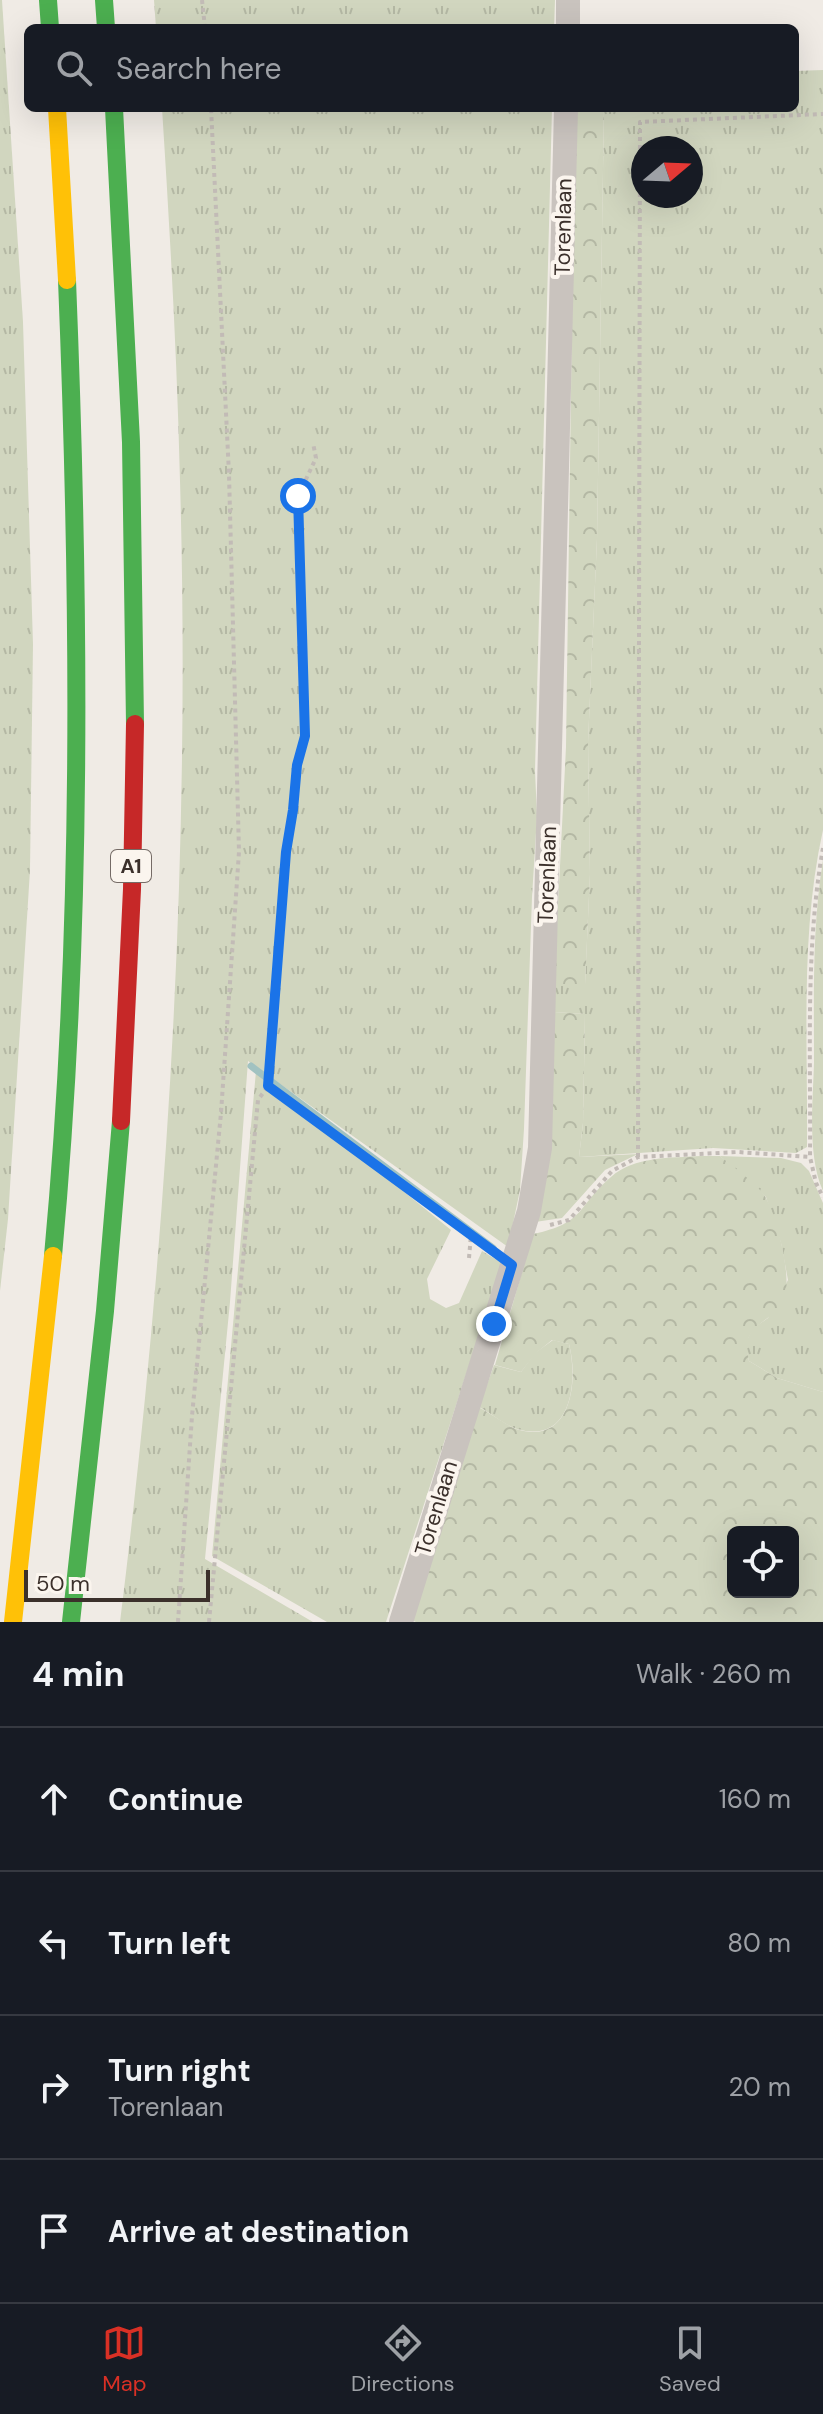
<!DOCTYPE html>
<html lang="en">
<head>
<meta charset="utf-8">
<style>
  :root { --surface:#171b24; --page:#242831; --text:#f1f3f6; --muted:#9ea1a6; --line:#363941; --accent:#d93025 }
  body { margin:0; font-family:"DM Sans",sans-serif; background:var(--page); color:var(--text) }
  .controls { position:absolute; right:24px; bottom:24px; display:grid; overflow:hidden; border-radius:12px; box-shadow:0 8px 32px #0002 }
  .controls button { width:72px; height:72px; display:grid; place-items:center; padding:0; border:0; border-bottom:2px solid var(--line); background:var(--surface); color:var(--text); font:40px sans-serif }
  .compass { position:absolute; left:631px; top:136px; width:72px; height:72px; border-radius:50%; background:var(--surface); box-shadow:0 8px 32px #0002; rotate:71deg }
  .scale { position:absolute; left:24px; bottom:20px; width:186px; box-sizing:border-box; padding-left:8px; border:4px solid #3b302b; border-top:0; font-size:22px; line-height:28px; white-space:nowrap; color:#3b302b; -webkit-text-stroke:6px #fbf5ee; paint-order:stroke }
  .stop { position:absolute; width:24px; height:24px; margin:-18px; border:6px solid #1a73e8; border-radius:50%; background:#fff }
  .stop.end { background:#1a73e8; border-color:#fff; box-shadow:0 2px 8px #0008 }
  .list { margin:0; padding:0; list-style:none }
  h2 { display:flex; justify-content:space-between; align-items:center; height:104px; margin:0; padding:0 32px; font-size:34px }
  h2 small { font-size:26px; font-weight:400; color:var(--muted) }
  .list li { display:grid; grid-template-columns:52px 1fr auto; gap:24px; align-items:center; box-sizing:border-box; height:144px; padding:0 32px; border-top:2px solid var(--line) }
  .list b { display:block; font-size:30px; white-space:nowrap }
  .list p { margin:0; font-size:26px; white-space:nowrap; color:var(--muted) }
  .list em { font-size:26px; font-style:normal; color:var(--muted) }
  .icon { flex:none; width:44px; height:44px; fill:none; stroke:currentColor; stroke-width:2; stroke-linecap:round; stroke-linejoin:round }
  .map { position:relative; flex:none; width:823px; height:1622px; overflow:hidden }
  .search { position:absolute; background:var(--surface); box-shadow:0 8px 32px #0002; left:24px; right:24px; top:24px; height:88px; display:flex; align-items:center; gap:20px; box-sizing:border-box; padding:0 28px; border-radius:12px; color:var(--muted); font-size:30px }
  .sheet { height:680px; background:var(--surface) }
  nav { display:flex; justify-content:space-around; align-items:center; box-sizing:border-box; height:112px; border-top:2px solid var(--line); background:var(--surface); font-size:22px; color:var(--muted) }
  nav a { display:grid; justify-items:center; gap:4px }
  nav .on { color:var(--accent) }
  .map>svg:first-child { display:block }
  .grass { fill:url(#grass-tufts); fill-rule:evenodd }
  .forest { fill:url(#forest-crowns); fill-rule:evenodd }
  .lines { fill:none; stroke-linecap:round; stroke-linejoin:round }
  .stream { stroke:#a1c2c1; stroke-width:7 }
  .path { stroke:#c2bbb6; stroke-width:4; stroke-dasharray:4 4; stroke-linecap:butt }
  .street { stroke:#c9c3be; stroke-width:24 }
  .fast { stroke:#4caf50; stroke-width:18 }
  .slow { stroke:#ffc107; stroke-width:18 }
  .jam { stroke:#c62828; stroke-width:18 }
  .route { stroke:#1a73e8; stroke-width:10 }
  .labels { text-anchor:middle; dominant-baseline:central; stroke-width:8; stroke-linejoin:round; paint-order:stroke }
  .shield { fill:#fbf5ee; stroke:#756b66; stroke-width:2 }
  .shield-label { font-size:20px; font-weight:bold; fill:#3b302b }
  .street-label { font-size:22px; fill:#3b302b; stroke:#fbf5ee }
</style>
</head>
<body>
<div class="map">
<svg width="823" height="1622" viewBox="0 0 823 1622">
  <defs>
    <pattern id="grass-tufts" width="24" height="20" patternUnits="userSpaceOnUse" patternTransform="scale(2)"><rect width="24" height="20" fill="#d1d6bf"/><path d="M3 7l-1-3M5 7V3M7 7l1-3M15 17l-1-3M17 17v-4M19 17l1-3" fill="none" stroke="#b4b8a4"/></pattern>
    <pattern id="forest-crowns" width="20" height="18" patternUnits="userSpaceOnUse" patternTransform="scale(2)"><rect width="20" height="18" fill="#d1d6bf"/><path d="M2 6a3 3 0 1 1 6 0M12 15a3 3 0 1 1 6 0" fill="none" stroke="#b4b8a4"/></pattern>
  </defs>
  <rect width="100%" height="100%" fill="#f0ebe5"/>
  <g class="grass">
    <polygon points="0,0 2,0 23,322 33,644 30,870 8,1219 0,1291"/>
    <polygon points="154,0 555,0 554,28 156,28"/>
    <path d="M823 70V830C800 933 808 1042 807 1147L796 1153 713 1148 579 1157 583 1123 585 1014 554 1012V985L585 984 590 874 588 742 597 539 604 108H795V71ZM643 148H691V196H643Z"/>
    <path d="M162 108H552L535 771 537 816 532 897 524 1129 520 1190 508 1247 248 1061 230 1302 205 1559 313 1622H120C167 1244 191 862 180 481 177 357 170 232 162 108Z"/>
    <path d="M823 860V1191C807 1156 813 1101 814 1063 814 996 812 927 823 860Z"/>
    <polygon points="256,1071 451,1230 427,1279 430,1299 446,1308 459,1303 482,1251 502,1263 386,1622 327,1622 212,1556"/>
    <polygon points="720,1156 781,1158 801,1163 809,1171 823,1203 823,1392 777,1378 749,1361 745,1345 752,1329 768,1318 788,1280 781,1243 766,1197"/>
    <path d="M553 1340 569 1344C578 1381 572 1445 517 1429 506 1426 491 1413 479 1407L494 1365 521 1372 535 1353Z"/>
  </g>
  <g class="forest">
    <polygon points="575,108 604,108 597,539 588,742 590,874 585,985 554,985 566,747"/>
    <polygon points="554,1012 585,1014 583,1123 579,1157 638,1154 605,1170 562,1218 535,1222"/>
    <path d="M701 1156H720C733 1167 758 1184 766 1198 777 1218 794 1282 783 1301 767 1328 740 1322 749 1361L777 1378 823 1392V1622H416L411 1620 478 1407C489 1412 506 1425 516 1429 571 1447 579 1381 569 1344L552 1340 536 1353 521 1372 495 1365 533 1234C586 1223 576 1207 611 1177 634 1156 671 1158 701 1156ZM733 1532H793V1592H733Z"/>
  </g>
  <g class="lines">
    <polyline class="stream" points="251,1066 493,1248"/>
    <g class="path">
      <polyline points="202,0 205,28"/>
      <path d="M823 848C805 949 811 1055 810 1157L816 1183 823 1197"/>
      <polyline points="268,1086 491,1250"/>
      <polyline points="638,1157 640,122 823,114"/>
      <polyline points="550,1225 569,1220 612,1171 638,1157 738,1152 810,1157"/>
      <polyline points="469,1258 471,1235"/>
      <polyline points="178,1622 192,1416 221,1113 239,852 229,474 211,108"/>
      <polyline points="209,1622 258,1100 268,1086 286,852 293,810 297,765 305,736 298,496 316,458 313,443"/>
    </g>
    <g class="street">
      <polyline points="568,28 568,0"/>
      <polyline points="401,1622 529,1211 540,1148 566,108"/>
    </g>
    <g class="fast">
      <polyline points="48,0 50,28"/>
      <polyline points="104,0 106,28"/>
      <polyline points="114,108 131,442 135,724"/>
      <path d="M53 1256C83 932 80 605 67 280"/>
      <polyline points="71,1622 105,1311 121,1121"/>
    </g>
    <g class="slow">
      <polyline points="57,108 67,280"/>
      <polyline points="13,1622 53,1256"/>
    </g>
    <polyline class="jam" points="121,1121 132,889 135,724"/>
  </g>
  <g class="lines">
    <polyline class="route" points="298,496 305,736 297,765 293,810 286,852 268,1086 512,1265 494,1324"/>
  </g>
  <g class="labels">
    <rect class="shield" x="111" y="850" width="40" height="32" rx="6"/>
    <g class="shield-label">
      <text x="131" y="866">A1</text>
    </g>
    <g class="street-label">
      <text transform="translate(563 227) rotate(-89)">Torenlaan</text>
      <text transform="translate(547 875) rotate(-88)">Torenlaan</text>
      <text transform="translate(436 1508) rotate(-73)">Torenlaan</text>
    </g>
  </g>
</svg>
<div class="controls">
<button><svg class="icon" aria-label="locate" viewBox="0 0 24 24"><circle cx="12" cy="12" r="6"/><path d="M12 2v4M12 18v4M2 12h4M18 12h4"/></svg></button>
</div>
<svg class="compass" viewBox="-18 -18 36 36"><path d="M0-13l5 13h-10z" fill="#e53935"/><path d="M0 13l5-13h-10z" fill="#9ea1a6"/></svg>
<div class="scale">50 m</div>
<div class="stop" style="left:298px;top:496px"></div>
<div class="stop end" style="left:494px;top:1324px"></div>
<div class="search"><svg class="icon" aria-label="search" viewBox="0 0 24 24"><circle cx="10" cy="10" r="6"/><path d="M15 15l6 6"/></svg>Search here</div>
</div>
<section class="sheet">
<h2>4 min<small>Walk · 260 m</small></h2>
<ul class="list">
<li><svg class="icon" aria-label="ahead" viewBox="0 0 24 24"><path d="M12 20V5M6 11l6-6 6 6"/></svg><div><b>Continue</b></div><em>160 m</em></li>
<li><svg class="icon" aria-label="left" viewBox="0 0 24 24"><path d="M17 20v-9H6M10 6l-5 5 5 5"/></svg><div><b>Turn left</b></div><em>80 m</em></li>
<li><svg class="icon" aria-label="right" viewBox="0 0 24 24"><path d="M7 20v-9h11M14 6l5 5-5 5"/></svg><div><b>Turn right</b><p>Torenlaan</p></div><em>20 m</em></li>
<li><svg class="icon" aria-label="arrive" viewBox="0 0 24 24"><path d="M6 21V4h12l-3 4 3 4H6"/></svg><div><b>Arrive at destination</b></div></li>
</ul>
</section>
<nav>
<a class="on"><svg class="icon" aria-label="map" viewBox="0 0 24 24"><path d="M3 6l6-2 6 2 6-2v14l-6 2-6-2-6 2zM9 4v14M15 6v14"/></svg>Map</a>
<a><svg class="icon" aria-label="directions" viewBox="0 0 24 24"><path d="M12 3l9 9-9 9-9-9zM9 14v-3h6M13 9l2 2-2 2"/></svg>Directions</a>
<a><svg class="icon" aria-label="saved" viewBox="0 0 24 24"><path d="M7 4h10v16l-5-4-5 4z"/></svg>Saved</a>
</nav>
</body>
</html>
